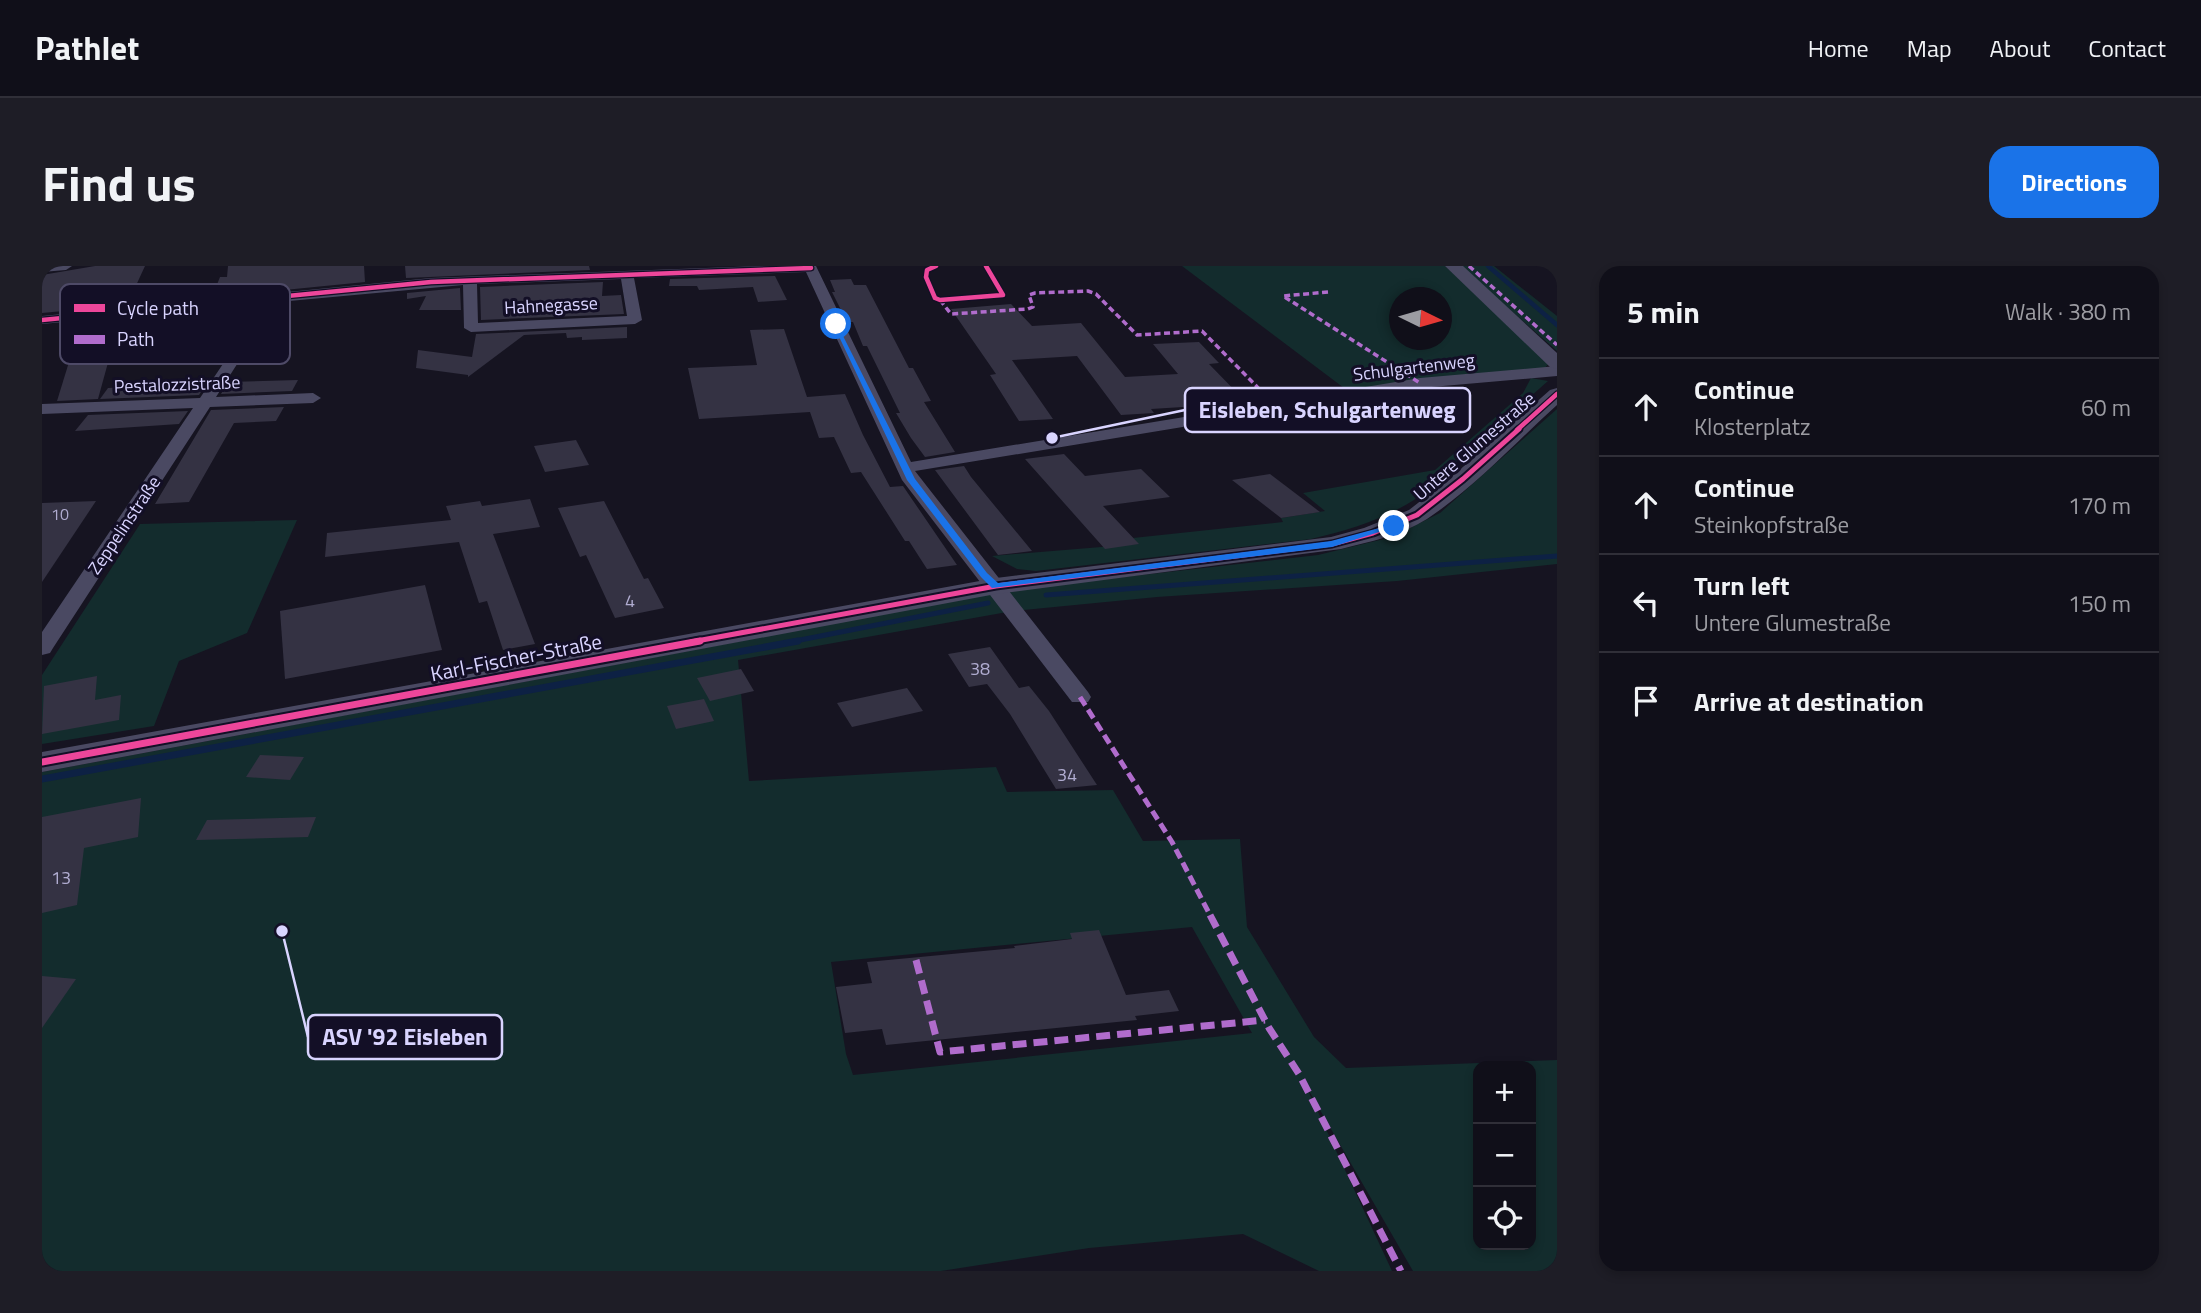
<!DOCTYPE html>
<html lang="en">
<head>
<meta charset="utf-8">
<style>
  :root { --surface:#100f19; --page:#1e1d26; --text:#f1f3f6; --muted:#9c9ca2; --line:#302f38; --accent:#1a73e8 }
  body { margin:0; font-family:"Titillium Web",sans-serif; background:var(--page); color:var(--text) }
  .controls { position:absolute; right:21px; bottom:21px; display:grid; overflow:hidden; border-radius:14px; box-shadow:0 4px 10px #0003 }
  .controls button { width:63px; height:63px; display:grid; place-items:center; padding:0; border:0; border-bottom:2px solid var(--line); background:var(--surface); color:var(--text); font:35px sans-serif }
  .compass { position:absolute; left:1347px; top:21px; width:63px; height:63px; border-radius:50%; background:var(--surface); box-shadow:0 4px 10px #0003; rotate:95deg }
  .stop { position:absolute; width:21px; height:21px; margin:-16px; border:5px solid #1a73e8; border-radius:50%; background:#fff }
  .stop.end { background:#1a73e8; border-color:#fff; box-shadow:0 2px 7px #0008 }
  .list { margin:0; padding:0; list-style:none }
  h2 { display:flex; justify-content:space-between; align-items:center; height:91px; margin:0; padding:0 28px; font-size:30px }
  h2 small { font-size:23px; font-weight:400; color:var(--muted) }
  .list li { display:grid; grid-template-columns:46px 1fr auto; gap:21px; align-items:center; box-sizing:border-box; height:98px; padding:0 28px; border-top:2px solid var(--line) }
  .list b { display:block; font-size:26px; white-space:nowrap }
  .list p { margin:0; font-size:23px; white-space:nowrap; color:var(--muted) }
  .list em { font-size:23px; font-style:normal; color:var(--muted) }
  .icon { flex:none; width:38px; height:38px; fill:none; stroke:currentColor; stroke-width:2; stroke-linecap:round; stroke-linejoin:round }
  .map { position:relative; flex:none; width:1515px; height:1005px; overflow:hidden; border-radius:21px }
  header { display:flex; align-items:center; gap:42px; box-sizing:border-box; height:98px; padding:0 35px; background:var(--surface); border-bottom:2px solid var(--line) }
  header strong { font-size:33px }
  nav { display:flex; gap:38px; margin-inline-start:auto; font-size:24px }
  .intro { display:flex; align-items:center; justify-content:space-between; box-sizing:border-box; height:168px; padding:0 42px }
  h1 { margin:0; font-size:49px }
  .button { padding:18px 32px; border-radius:21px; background:var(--accent); color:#fff; font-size:24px; font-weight:700 }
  main { display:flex; gap:42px; padding:0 42px }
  aside { flex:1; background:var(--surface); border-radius:21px; box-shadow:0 4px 10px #0003 }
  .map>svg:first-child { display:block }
  .green { fill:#132c2d; fill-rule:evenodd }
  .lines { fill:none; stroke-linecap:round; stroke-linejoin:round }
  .stream-far2 { stroke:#0d2144; stroke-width:4.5 }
  .stream-far1 { stroke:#0d2144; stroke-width:5 }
  .stream { stroke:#0d2144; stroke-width:7 }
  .building { fill:#343243 }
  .minor { fill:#4a4962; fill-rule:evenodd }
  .tertiary { fill:#4a4962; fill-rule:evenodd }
  .quiet-far2 { stroke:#b06ccc; stroke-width:3.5; stroke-dasharray:6 3.5; stroke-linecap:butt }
  .quiet-far1 { stroke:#b06ccc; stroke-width:5; stroke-dasharray:10 5; stroke-linecap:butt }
  .quiet { stroke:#b06ccc; stroke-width:7; stroke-dasharray:14 7; stroke-linecap:butt }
  .cycleway-far2-casing { stroke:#130f26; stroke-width:7 }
  .cycleway-far1-casing { stroke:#130f26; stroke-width:9 }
  .cycleway-casing { stroke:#130f26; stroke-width:11 }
  .cycleway-far2 { stroke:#ed469a; stroke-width:4.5 }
  .cycleway-far1 { stroke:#ed469a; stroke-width:5 }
  .cycleway { stroke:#ed469a; stroke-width:7 }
  .route { fill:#1a73e8 }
  .labels { text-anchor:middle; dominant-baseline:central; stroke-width:6; stroke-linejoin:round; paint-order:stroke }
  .far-number-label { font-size:16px; fill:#b0acd0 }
  .far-street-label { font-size:18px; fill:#d9d4ff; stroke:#130f26 }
  .number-label { font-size:18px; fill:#b0acd0 }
  .street-label { font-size:21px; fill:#d9d4ff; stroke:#130f26 }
  .key { fill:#130f26; stroke:#4e4a67; stroke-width:2 }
  .key-label { font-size:19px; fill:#d9d4ff }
  .leader { fill:none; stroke:#d9d4ff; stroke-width:2.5 }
  .callout-dot { fill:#d9d4ff; stroke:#130f26; stroke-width:2.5 }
  .callout { fill:#130f26; stroke:#d9d4ff; stroke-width:2.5 }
  .callout-label { font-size:23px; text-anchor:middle; font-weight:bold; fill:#d9d4ff }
</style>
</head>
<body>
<header>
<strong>Pathlet</strong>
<nav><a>Home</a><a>Map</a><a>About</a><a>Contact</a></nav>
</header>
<div class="intro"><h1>Find us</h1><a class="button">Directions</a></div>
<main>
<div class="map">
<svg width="1515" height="1005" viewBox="0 0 1515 1005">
  <rect width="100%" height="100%" fill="#161421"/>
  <g class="green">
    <path d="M1140 0H1403L1508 96 1503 102 1306 125ZM1358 32H1400V74H1358Z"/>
    <polygon points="1418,0 1452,0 1515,50 1515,85"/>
    <path d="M1489 112 1506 115 1372 234C1340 254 1307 264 1269 273L994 305 975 303 950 290 1096 278 1091 272 1241 256 1239 252 1283 245 1261 227 1393 204 1481 127Z"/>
    <path d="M1515 143V298L1355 315 1115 331 971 345 696 394 707 515 954 501 965 526 1071 524 1101 575 1198 573 1205 661 1272 771 1304 802 1515 794V1005H1371L1263 818 1350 1005H1277L1201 968 1047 982 899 1005H0V506L976 323 1276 289 1350 271 1398 247ZM1150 661 1210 767 811 809 804 788 789 696ZM1436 800H1489V979H1436Z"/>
    <polygon points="255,254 205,367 137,395 112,460 0,478 0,409 98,258"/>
  </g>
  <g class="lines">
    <polyline class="stream-far2" points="1446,0 1515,59"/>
    <g class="stream-far1">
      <polyline points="1004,329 1515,290"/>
      <polyline points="748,376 946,337"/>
    </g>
    <polyline class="stream" points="0,513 756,375"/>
  </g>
  <g class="building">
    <polygon points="53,0 103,0 85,39 0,47 0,9"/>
    <polygon points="186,0 322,0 323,16 170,31 178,11 185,11"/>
    <polygon points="363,0 547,0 548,4 364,12"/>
    <polygon points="733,10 745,34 716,36 711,21 657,24 655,20 627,20 628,13"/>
    <polygon points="809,13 812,19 824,19 867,102 871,102 889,135 882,136 913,186 883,191 869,172 854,147 858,147 825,80 821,80 811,56 805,56 790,26 793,26 788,14"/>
    <polygon points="561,16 560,30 579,29 582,48 439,54 438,21"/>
    <polygon points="418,22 419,44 377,44 384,30 365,33 365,27"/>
    <polygon points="969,38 990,60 1039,57 1083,111 1136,108 1111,78 1157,76 1177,97 1167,98 1205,137 1109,143 1112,147 1079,149 1035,90 970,94 1011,153 977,155 948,109 954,108 909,43"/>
    <polygon points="78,53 56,133 15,135 39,57"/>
    <polygon points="585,61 585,72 540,74 540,71 525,72 524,67 482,69 426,111 426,109 374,102 376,84 430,91 434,68"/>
    <polygon points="742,63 765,131 803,128 821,169 848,221 861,220 915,299 885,303 867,275 863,275 819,206 809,207 792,171 777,172 768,146 657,153 646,102 715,99 708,64"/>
    <polygon points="256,114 250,125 179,128 186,116"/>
    <polygon points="165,117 157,129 58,133 66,122"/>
    <polygon points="242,141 234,155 192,157 147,236 113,238 169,144"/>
    <polygon points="146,145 137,158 33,165 46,149"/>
    <polygon points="534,174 547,199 503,206 492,180"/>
    <polygon points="1022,188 1043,210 1099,203 1128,231 1061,240 1097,278 1063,283 983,193"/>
    <polygon points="922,200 929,211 990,285 956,289 893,204"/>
    <polygon points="1228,208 1278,246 1239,252 1190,214"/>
    <polygon points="488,233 498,261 451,268 493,378 461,384 445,335 437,337 417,276 283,291 285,267 409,254 404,240 438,235 440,240"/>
    <polygon points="54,235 0,316 0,237"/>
    <polygon points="562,235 602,313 606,312 622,342 573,352 544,289 538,291 516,242"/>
    <polygon points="383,319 400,384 243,413 238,345"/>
    <polygon points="948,381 977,422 987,420 1007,445 1055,519 1014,523 968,448 945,418 927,421 906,388"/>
    <polygon points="699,403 712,425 668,435 655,412"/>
    <polygon points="55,410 53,434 79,429 77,454 0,468 2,420"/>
    <polygon points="865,422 881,445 810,461 795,437"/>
    <polygon points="662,433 672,455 634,463 625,440"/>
    <polygon points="218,489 262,491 248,514 204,511"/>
    <polygon points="99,532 96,571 42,582 35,639 0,647 0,551"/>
    <polygon points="274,551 266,571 154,574 165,554"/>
    <polygon points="1057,664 1084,729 1127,724 1137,745 1093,750 1095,754 844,779 840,763 803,767 794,721 830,717 825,696 973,682 972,680 1030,673 1028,667"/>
    <polygon points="0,710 34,713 0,762"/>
  </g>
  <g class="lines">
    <g class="minor">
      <polygon points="0,0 30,0 24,4 0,6"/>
      <path d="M718 0H774L869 196 1378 112 1515 100V110L1378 122 873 205 1046 426 1049 431 1046 436H1030L860 214 764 6 592 12 600 54 593 58 429 66 422 62 421 19 0 58V50L389 12ZM579 13 585 50 436 57 435 18Z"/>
      <polygon points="192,88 199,92 174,131 271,127 279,132 271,137 168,141 11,382 8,387 0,389 0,366 151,142 0,148 0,138 158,132 187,89"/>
    </g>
    <g class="tertiary">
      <polygon points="1403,0 1421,0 1515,87 1515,103 1508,101"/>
      <path d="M1515 122V139C1473 177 1433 221 1385 253 1360 269 1327 276 1299 283L954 328 0 506V486L954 312 1289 271 1322 262 1367 244 1413 208 1508 124Z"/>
    </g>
    <g class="quiet-far2">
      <polyline points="1427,0 1515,79"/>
      <polyline points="1286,26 1241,30 1378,117"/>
      <polyline points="898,34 909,48 986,43 991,41 987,29 993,27 1046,25 1054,28 1095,69 1160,65 1235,141"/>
    </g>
    <polyline class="quiet-far1" points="1038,431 1130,576 1169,651"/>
    <g class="quiet">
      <polyline points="1168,649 1227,762 1257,808 1359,1005"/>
      <polyline points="874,694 898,786 1223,754"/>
    </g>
    <defs>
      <g id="cycleway-far2">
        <polyline points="894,0 885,4 884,11 893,32 898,34 961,29 944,0"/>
        <polyline points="0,54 389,16 769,2 768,0"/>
        <polyline points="1475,164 1515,128"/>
      </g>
      <polyline id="cycleway-far1" points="649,376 954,320 1290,278 1331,267 1375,249 1421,213 1477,163"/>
      <polyline id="cycleway" points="0,496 658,375"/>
    </defs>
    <use href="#cycleway-far2" class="cycleway-far2-casing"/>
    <use href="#cycleway-far1" class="cycleway-far1-casing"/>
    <use href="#cycleway" class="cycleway-casing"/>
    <use href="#cycleway-far2" class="cycleway-far2"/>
    <use href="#cycleway-far1" class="cycleway-far1"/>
    <use href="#cycleway" class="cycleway"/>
  </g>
  <polygon class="route" points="794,56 873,213 945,307 956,317 1289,275 1352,258 1356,260 1290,281 950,322 939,311 865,214 791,58"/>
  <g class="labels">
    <g class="far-number-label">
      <text x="18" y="248">10</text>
    </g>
    <g class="far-street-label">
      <text transform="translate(509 39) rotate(-3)">Hahnegasse</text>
      <text transform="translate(1372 101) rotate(-7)">Schulgartenweg</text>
      <text transform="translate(135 118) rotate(-2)">Pestalozzistraße</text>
      <text transform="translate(1432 180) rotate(-41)">Untere Glumestraße</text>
      <text transform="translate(82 259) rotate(-56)">Zeppelinstraße</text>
    </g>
    <g class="number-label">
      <text x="588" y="334">4</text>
      <text x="938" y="402">38</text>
      <text x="1025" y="508">34</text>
      <text x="19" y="611">13</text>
    </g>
    <g class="street-label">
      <text transform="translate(474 391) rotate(-11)">Karl-Fischer-Straße</text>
    </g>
  </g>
  <rect x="18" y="18" width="230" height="80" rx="10" class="key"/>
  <rect x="32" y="38" width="31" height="8" fill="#ed469a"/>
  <rect x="32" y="69" width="31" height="9" fill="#b06ccc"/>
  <g class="key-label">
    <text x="75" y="49">Cycle path</text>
    <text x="75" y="80">Path</text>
  </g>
  <path class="leader" d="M1010 172L1143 144M240 665L266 771"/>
  <g class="callout-dot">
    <circle cx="1010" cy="172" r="7"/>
    <circle cx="240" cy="665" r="7"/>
  </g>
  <g class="callout">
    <rect x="1143" y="122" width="285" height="44" rx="7"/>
    <rect x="266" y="749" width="194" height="44" rx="7"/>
  </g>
  <g class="callout-label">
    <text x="1285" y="152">Eisleben, Schulgartenweg</text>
    <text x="363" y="779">ASV '92 Eisleben</text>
  </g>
</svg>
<div class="controls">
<button>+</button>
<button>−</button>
<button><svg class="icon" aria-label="locate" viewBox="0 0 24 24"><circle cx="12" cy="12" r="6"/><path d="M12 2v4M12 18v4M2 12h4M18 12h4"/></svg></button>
</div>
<svg class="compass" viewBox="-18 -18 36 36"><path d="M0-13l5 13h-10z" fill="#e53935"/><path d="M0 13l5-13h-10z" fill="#9c9ca2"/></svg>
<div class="stop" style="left:794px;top:58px"></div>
<div class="stop end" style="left:1352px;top:260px"></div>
</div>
<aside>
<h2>5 min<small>Walk · 380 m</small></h2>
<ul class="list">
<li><svg class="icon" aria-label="ahead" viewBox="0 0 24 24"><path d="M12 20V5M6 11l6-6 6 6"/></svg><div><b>Continue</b><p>Klosterplatz</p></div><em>60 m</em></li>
<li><svg class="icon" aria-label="ahead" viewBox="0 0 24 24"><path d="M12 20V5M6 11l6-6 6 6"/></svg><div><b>Continue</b><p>Steinkopfstraße</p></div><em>170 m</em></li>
<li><svg class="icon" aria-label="left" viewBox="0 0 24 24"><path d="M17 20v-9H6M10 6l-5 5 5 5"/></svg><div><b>Turn left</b><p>Untere Glumestraße</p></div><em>150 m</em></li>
<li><svg class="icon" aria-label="arrive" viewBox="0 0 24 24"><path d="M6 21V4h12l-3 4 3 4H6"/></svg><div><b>Arrive at destination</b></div></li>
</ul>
</aside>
</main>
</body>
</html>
